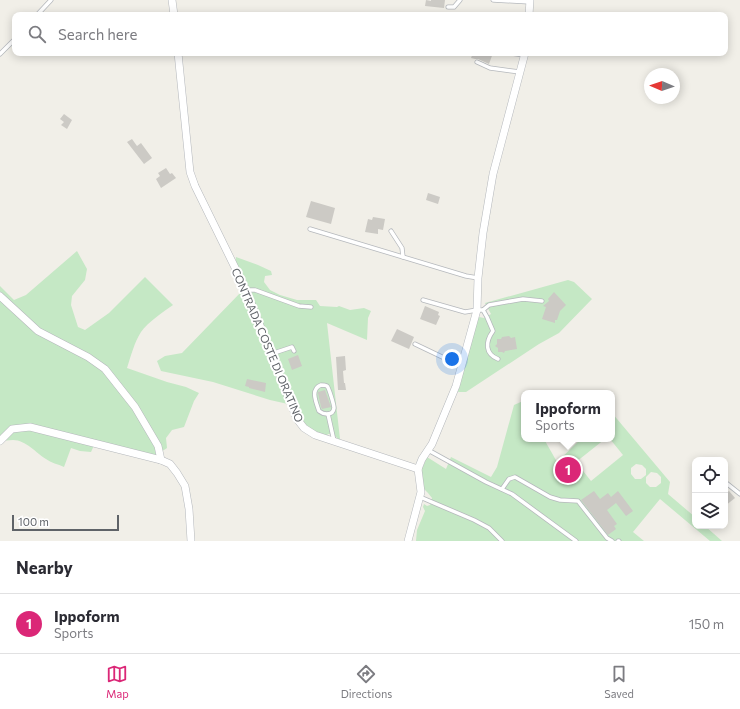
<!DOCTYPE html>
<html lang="en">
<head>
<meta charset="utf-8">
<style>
  :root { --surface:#fff; --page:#f2f2f3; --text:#2b2b33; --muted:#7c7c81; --line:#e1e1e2; --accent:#db2777 }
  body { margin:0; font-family:Commissioner,sans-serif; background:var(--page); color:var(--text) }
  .controls { position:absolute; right:12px; bottom:12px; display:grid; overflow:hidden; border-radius:8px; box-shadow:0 2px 10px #0003 }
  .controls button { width:36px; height:36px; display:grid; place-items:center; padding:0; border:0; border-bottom:1px solid var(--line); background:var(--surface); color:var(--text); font:20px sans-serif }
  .compass { position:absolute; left:644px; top:68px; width:36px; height:36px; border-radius:50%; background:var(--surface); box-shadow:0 2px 10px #0003; rotate:272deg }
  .scale { position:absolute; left:12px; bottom:10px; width:107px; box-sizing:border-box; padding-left:4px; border:2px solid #5f6368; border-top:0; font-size:11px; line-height:14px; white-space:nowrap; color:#5f6368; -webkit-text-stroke:3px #fff; paint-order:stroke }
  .you { position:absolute; left:452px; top:359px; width:14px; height:14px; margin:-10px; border:3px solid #fff; border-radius:50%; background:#1a73e8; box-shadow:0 0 0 6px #1a73e833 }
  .badge { display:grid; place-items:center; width:26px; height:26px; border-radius:50%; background:var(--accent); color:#fff; font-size:13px; font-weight:700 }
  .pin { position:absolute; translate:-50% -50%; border:2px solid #fff; box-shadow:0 1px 4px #0006 }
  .popup { position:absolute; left:521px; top:390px; width:94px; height:52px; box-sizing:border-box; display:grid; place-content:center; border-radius:8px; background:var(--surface); filter:drop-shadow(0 1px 3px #0005); font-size:13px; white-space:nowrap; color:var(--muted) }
  .popup b { font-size:15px; color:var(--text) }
  .popup::after { content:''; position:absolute; left:50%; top:100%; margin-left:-8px; border:8px solid transparent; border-top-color:var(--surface) }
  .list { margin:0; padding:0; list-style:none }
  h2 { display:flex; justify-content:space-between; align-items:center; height:52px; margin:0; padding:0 16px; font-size:17px }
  h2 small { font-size:13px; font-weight:400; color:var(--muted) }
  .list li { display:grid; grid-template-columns:26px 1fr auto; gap:12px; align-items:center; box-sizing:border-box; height:60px; padding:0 16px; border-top:1px solid var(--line) }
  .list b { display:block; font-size:15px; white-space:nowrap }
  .list p { margin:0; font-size:13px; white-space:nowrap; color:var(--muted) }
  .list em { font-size:13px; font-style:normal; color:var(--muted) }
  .icon { flex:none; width:22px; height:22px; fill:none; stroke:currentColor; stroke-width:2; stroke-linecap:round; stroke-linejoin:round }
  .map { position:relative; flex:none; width:740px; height:541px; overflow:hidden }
  .search { position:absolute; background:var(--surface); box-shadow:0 2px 10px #0003; left:12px; right:12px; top:12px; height:44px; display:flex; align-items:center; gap:10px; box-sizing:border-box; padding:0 14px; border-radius:8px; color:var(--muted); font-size:15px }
  .sheet { height:112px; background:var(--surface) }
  nav { display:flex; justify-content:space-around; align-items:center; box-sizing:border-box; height:56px; border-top:1px solid var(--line); background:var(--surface); font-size:11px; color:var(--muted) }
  nav a { display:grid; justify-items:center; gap:2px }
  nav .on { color:var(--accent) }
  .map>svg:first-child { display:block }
  .green { fill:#c5e8c5; fill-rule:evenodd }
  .building { fill:#cccac5 }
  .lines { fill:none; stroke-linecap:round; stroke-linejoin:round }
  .service-casing { stroke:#b5b8bc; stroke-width:5 }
  .minor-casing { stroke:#b5b8bc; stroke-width:8 }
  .service { stroke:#fff; stroke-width:3.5 }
  .minor { stroke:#fff; stroke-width:7 }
  .labels { text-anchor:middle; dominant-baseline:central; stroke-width:4; stroke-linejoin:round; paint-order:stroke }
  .street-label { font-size:11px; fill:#5f6368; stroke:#fff }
</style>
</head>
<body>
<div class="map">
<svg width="740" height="541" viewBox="0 0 740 541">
  <rect width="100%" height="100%" fill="#f1efe8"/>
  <g class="green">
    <path d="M77 251 87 269 85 280 72 296 71 305 78 327 85 330 109 313 145 277 173 305C163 312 148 322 141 332 134 343 131 356 127 368L167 382 186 387 199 393 194 401 184 427 172 430 166 438 167 448 155 456 96 441 91 452 80 451 71 448 64 467C58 464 51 463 46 459 36 453 26 440 13 440 9 440 4 441 0 441V286L14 300 26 295Z"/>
    <polygon points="236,257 258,265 271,271 272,275 265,276 264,282 270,290 280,295 297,300 316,300 320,306 337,307 339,306 350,310 364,308 371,311 368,318 367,340 327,323 340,439 338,439 334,435 328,434 326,437 305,427 288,404 270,400 213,382 161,371 157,361 165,356 182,353 242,291 234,274"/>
    <polygon points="568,280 574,282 592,299 559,333 539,344 466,392 458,392 477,319 479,317 484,318 491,314 485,303"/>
    <path d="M523 401 524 439H544L557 462 581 439H605L576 462 591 481 623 455 610 439H612V413L670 482 668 494 695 517V526H705L722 541H710L660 499 633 532 644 541H416L417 530 425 511 423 507 424 504 427 506 430 505 432 498 428 493 424 489 421 473 422 469 427 457 446 469 451 457 491 477 497 467 514 405ZM636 464 642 465 646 469V475L641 479H635L631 474V468ZM651 472 657 473 661 477V483L656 487H650L646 483V477Z"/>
  </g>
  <g class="building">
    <polygon points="426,0 431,1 431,0 445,0 444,8 425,6"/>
    <polygon points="473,53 493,53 489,64 478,59 475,59 471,58"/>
    <polygon points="64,114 72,120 67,129 61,125 64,122 60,119"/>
    <polygon points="132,139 137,146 141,143 152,158 144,164 127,142"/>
    <polygon points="166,168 170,174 172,173 176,178 161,188 156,179 160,176 158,173"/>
    <polygon points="428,193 440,197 438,204 426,200"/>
    <polygon points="311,201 335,208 331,224 306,217"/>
    <polygon points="373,217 385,219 383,230 378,229 378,234 365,232 368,219 372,220"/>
    <polygon points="554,292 566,305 560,311 557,320 555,320 555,323 542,319 546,307 543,306 549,301 548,299"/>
    <polygon points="425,306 439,312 438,315 440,316 436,325 420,319"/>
    <polygon points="397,329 414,337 409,349 391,341"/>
    <polygon points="509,336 511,338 515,337 517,349 505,351 504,353 502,352 498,352 498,348 495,346 497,344 497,339 501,339 502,337"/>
    <polygon points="298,355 302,366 292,370 288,359"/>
    <polygon points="345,356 346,370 343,371 344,383 345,383 346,390 338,390 336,357"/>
    <polygon points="247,379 266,383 265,392 249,388 249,387 245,386"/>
    <polygon points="325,390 331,407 322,409 321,407 318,393 318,392"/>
    <polygon points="594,491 600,499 608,493 611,497 618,491 633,511 626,516 616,503 607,510 617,524 614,526 616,529 608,535 581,500"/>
    <polygon points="729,491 735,498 725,506 725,494"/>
  </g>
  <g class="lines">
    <defs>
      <g id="service">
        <polyline points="493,0 530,2"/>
        <polyline points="448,7 454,7 460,0"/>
        <polyline points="37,15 51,0"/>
        <polyline points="510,53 524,55"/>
        <polyline points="0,54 15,39"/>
        <polyline points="477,62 490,68 520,72"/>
        <polyline points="310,229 466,276 478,278"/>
        <polyline points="391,231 402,248 403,257"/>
        <polyline points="246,290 255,290 299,306 311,307"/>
        <path d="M423 300 465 312 477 310H483L487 317 493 331C485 342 485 354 498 359"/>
        <polyline points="483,310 489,305 523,299 542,301"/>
        <polyline points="415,344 461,366"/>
        <polyline points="271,354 292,347 294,351"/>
        <path d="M321 385C324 385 325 385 327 386 329 388 334 405 334 408 333 416 324 415 319 411 316 402 310 389 321 385Z"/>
        <polyline points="328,414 334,441"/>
        <polyline points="428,450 486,482 512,494 576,541"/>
        <polyline points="725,482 740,494"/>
        <polyline points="502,489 509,479 515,477 550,497 560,500 578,501 607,538 612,541"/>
        <polyline points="420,497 474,520 489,528 502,541"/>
        <polyline points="618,541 619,541"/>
      </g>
      <g id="minor">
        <polyline points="172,0 174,15"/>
        <polyline points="529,15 530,0"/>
        <polyline points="178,53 190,172 195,186 246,290 297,419 304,428 315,435 418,469"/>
        <polyline points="0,296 38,331 88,357 105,369 135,407 158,446 161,460"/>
        <polyline points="0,441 12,429 30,427 161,460 170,464 177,473 185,486 189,509 191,541"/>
        <polyline points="408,541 421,492 418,469 422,459 432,444 456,386 477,310 478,278 483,233 493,174 525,53"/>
      </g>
    </defs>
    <use href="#service" class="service-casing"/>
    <use href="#minor" class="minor-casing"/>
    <use href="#service" class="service"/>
    <use href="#minor" class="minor"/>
  </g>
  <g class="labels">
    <g class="street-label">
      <text transform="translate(268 345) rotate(67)">CONTRADA COSTE DI ORATINO</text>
    </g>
  </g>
</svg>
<div class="controls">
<button><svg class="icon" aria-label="locate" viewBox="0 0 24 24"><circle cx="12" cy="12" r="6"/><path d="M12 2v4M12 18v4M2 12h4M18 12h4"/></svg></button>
<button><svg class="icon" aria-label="layers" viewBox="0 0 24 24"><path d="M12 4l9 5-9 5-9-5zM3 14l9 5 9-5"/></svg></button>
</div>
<svg class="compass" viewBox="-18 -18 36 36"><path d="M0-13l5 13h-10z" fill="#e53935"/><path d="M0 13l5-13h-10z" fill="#7c7c81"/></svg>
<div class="scale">100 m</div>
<div class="you"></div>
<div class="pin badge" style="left:568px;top:470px">1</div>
<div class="popup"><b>Ippoform</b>Sports</div>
<div class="search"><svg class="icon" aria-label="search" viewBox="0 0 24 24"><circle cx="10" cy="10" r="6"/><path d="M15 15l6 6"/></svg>Search here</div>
</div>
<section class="sheet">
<h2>Nearby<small></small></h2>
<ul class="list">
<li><span class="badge">1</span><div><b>Ippoform</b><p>Sports</p></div><em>150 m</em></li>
</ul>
</section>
<nav>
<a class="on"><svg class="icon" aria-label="map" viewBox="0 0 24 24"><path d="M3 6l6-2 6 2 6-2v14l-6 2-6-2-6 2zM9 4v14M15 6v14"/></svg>Map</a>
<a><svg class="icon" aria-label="directions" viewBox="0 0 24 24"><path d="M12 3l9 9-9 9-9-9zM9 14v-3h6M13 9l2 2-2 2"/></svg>Directions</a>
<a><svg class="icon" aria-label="saved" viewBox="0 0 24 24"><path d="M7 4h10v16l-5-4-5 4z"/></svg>Saved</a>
</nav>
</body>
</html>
